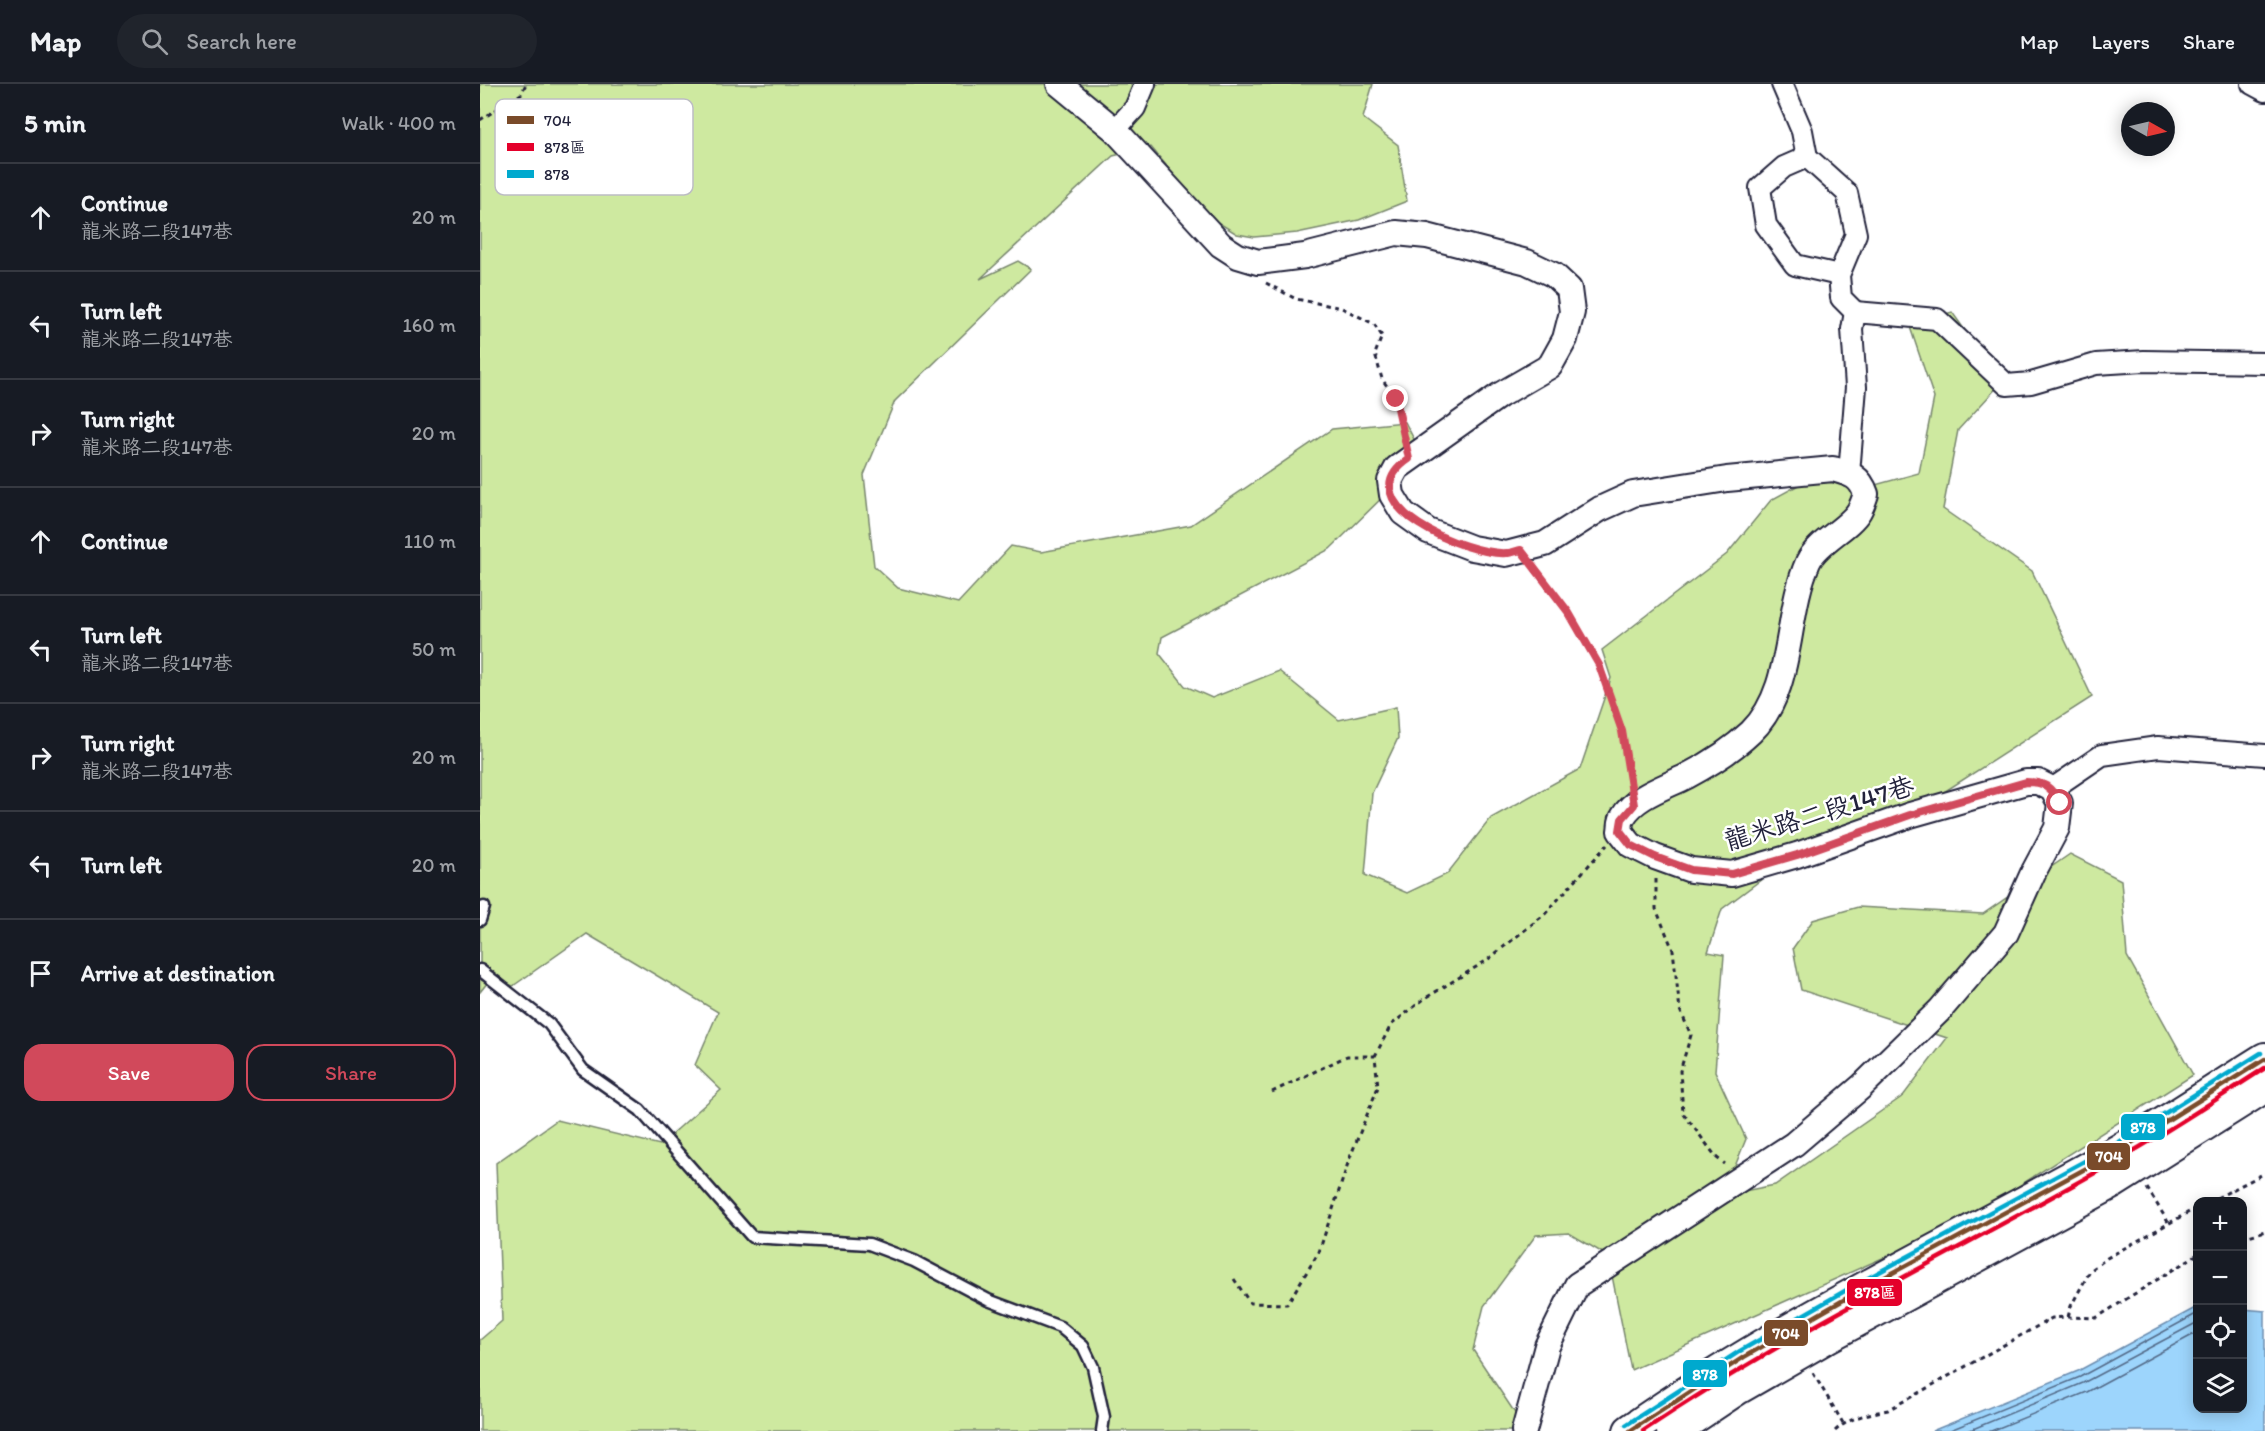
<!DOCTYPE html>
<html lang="en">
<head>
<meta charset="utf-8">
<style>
  :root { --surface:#171b24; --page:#20242c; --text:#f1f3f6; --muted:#9ea1a6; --line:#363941; --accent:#d1495b }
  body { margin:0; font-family:Itim,"LXGW WenKai TC",sans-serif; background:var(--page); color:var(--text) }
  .controls { position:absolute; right:18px; bottom:18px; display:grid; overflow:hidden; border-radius:12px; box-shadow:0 3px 15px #0003 }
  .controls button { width:54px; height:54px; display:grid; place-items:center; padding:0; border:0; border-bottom:2px solid var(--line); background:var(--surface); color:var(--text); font:30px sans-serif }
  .compass { position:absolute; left:1641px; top:18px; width:54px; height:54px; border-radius:50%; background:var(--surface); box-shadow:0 3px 15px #0003; rotate:98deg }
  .stop { position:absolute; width:18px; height:18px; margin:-14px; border:4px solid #d1495b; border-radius:50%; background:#fff }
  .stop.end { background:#d1495b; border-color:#fff; box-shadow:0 2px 6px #0008 }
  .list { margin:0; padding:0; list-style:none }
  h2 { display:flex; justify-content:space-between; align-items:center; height:78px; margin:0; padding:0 24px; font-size:26px }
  h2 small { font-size:20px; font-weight:400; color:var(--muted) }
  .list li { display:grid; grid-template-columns:39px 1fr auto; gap:18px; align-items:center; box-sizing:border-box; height:108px; padding:0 24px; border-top:2px solid var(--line) }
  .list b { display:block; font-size:22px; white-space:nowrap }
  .list p { margin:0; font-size:20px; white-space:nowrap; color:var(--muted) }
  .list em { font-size:20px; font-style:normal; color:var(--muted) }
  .actions { display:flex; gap:12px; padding:18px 24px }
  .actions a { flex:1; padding:14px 0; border:2px solid var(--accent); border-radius:18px; text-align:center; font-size:21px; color:var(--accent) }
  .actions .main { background:var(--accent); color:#fff }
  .icon { flex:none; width:33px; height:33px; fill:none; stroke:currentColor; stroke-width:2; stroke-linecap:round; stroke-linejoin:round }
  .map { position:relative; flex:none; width:1785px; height:1347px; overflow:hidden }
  header { display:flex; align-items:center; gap:36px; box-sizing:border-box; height:84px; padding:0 30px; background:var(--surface); border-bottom:2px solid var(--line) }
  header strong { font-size:28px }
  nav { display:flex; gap:33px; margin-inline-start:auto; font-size:21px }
  .search { width:420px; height:54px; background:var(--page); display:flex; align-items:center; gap:15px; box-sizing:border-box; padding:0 21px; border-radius:33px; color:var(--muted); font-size:22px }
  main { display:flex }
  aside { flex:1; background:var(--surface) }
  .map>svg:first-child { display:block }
  .green { fill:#cee9a0; stroke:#78866e; stroke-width:1.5 }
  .water { fill:#9dd5fc; stroke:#6c8daf; stroke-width:1.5 }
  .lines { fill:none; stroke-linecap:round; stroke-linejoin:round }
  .shore { stroke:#536a88; stroke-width:1.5 }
  .service-casing { stroke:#22223b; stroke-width:15 }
  .minor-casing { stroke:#22223b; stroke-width:24 }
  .tertiary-casing { stroke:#22223b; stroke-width:28 }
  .primary-casing { stroke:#22223b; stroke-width:36 }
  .path { stroke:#22223b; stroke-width:3; stroke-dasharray:4.5 4.5; stroke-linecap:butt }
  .service { stroke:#fff; stroke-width:10 }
  .minor { stroke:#fff; stroke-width:20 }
  .tertiary { stroke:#fff; stroke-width:24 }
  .primary { stroke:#fff; stroke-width:32 }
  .bus-1-casing { stroke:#fff; stroke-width:9 }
  .bus-2-casing { stroke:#fff; stroke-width:9 }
  .bus-3-casing { stroke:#fff; stroke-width:9 }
  .bus-1 { stroke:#7a4b2a; stroke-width:4.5 }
  .bus-2 { stroke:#e4002b; stroke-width:4.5 }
  .bus-3 { stroke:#00a9ce; stroke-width:4.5 }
  .route { stroke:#d1495b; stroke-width:8 }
  .labels { text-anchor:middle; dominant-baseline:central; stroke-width:5; stroke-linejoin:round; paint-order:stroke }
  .street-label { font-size:26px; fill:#22223b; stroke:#fff }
  .key { fill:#fff; stroke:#bdbdc4; stroke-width:1.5 }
  .key-label { font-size:16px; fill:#22223b }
  .line-badge { stroke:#fff; stroke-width:2 }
  .badge-label { font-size:16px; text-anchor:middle; font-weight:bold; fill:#fff }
</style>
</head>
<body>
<header>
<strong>Map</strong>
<div class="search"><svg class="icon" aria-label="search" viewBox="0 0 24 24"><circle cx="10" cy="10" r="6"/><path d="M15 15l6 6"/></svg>Search here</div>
<nav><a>Map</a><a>Layers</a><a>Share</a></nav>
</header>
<main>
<aside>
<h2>5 min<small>Walk · 400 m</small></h2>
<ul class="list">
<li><svg class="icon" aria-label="ahead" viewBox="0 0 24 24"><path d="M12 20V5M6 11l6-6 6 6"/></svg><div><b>Continue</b><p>龍米路二段147巷</p></div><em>20 m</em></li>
<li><svg class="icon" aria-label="left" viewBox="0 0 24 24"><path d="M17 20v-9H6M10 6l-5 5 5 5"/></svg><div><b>Turn left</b><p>龍米路二段147巷</p></div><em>160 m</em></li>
<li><svg class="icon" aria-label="right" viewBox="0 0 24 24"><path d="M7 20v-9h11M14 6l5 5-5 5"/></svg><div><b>Turn right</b><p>龍米路二段147巷</p></div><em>20 m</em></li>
<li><svg class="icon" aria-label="ahead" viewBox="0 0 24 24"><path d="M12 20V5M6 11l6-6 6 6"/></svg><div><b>Continue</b></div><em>110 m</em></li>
<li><svg class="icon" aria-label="left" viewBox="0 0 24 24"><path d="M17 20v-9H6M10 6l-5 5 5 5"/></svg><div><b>Turn left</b><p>龍米路二段147巷</p></div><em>50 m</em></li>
<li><svg class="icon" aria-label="right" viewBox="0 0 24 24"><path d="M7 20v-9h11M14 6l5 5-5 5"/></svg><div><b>Turn right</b><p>龍米路二段147巷</p></div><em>20 m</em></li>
<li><svg class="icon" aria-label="left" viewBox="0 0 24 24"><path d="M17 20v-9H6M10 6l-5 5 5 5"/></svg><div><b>Turn left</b></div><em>20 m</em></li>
<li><svg class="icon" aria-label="arrive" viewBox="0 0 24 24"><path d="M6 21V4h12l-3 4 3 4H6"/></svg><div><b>Arrive at destination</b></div></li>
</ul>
<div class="actions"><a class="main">Save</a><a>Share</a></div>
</aside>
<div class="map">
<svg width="1785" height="1347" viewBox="0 0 1785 1347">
  <rect width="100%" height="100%" fill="#fff"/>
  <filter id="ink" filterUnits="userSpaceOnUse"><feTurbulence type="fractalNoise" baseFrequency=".0167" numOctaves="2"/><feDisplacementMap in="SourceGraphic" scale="12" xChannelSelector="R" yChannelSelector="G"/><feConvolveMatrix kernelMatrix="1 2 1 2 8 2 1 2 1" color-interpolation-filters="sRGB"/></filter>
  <g filter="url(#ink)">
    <polygon class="green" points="0,0 893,0 883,34 918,61 927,117 879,136 817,149 774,153 757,150 729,133 671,63 633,72 500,195 538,177 551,185 415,317 384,391 394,482 418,504 478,519 531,462 561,468 711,441 852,345 925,338 937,361 916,400 850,465 682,553 679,569 705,602 732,614 799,587 859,636 916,623 918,654 892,709 885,791 927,809 967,790 1011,734 1100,685 1131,594 1122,566 1247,470 1291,416 1346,386 1388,403 1439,389 1454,314 1429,240 1472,228 1522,298 1478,346 1463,425 1552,487 1612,613 1453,715 1337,754 1242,825 1228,868 1244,871 1235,987 1266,1055 1249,1097 1259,1108 1295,1101 1423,1012 1467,954 1321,906 1313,864 1333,836 1378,823 1503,830 1590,770 1641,796 1647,872 1713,991 1479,1140 1151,1286 1128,1172 1089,1149 1056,1151 1004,1222 993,1266 1047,1347 0,1347 0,1256 22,1237 16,1079 77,1036 180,1061 241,1006 215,981 238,928 107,850 33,902 12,893 0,908"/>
    <polygon class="water" points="1717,1223 1718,1324 1762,1324 1763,1225 1785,1227 1785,1347 1452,1347 1598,1287"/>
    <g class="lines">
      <g class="shore">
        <polyline points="1468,1347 1600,1293 1718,1229"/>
        <polyline points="1488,1347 1603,1299 1718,1238"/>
        <polyline points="1511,1347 1607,1308 1718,1248"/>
      </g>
      <defs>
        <g id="service">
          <polyline points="0,836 4,823"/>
          <polyline points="0,886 69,940 103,986 160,1026 272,1153 389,1160 434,1177 508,1216 580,1243 603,1262 613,1283 624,1333 622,1347"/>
        </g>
        <g id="minor">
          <polyline points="1302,0 1322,47 1327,73 1367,109 1376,150 1359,191 1361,214 1375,228"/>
          <polyline points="1772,0 1785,7"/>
          <polyline points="635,46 655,24 665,0"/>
          <polyline points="1327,73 1304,83 1280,104 1286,141 1315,181 1359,191"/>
          <polyline points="1369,390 1376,303 1372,245 1375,228 1457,235 1527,301 1551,299 1616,280 1664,277 1785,279"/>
          <polyline points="1572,705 1622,671 1678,663 1785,671"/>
        </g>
        <path id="tertiary" d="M579 0 635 46 741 161 758 172 778 178 825 172 916 149 947 152 1047 178 1074 191 1089 205 1092 228 1085 255 1070 282 1020 311 917 384 910 397 912 411 923 429 948 447 992 464 1026 470 1065 460 1120 425 1153 410 1247 395 1353 385C1371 390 1380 392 1386 410 1384 416 1382 422 1379 427 1369 444 1337 458 1328 478 1304 532 1315 605 1271 648 1252 666 1230 680 1207 692 1186 703 1155 712 1143 733 1140 737 1141 742 1140 747L1151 761 1175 773 1211 786 1252 790 1317 771 1430 731 1546 698H1558L1572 705 1580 719 1577 744 1553 789 1526 849 1460 926 1381 1003 1314 1060 1097 1201 1067 1262 1044 1347"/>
        <g id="primary">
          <path d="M1150 1347C1298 1243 1462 1165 1619 1078 1676 1047 1730 1009 1785 975"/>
          <polyline points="1193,1347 1256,1305 1348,1252 1631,1099 1785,1002"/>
        </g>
      </defs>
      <use href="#service" class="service-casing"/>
      <use href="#minor" class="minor-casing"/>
      <use href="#tertiary" class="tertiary-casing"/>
      <use href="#primary" class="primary-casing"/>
      <g class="path">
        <polyline points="0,36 41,10 46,0"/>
        <polyline points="786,199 816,215 862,224 894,240 902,252 895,270 902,295 916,315 924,353"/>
        <polyline points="1054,485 1089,529 1119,581 1142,647 1150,697"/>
        <polyline points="1176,795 1176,825 1193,866 1200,926 1211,951 1200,987 1203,1029 1237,1074 1245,1080"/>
        <polyline points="792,1008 867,972 895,972"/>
        <polyline points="1667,1104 1688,1138"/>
        <polyline points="1729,1118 1785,1089"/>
        <polyline points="1762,1154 1785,1147"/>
        <polyline points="754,1195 770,1219 807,1220 839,1168 869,1076 898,1003 895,972 911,941 944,915 1006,877 1065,830 1127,761"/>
        <polyline points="1588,1233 1591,1222 1610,1187 1627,1174 1718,1123"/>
        <polyline points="1333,1289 1363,1339"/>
        <path d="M1355 1347C1370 1333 1388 1330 1408 1326L1572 1234 1588 1233 1616 1234 1718 1170"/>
      </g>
      <use href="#service" class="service"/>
      <use href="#minor" class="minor"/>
      <use href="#tertiary" class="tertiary"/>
      <use href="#primary" class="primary"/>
      <defs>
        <polyline id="bus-1" points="1150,1347 1264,1273 1381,1206 1640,1066 1785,975"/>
        <path id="bus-2" d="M1163 1347C1317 1243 1483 1165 1643 1073 1692 1045 1738 1014 1785 984"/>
        <polyline id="bus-3" points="1146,1341 1260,1267 1377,1200 1636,1060 1781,969"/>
      </defs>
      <use href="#bus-1" class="bus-1-casing"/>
      <use href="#bus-2" class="bus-2-casing"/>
      <use href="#bus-3" class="bus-3-casing"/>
      <use href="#bus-1" class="bus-1"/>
      <use href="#bus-2" class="bus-2"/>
      <use href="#bus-3" class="bus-3"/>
    </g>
  </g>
  <g class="lines" filter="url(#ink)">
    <path class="route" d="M916 315 929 375C863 420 988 472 1027 469 1031 469 1036 467 1041 466L1089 529 1119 581 1142 647 1154 721 1142 735 1140 747 1151 761 1175 773 1211 786 1252 790 1317 771 1430 731 1546 698C1565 698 1570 702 1580 719"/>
  </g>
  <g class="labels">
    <g class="street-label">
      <text transform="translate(1339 729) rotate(-17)">龍米路二段147巷</text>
    </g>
  </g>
  <rect x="15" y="15" width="198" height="96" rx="9" class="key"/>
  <rect x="27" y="32" width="27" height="8" fill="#7a4b2a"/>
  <rect x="27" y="59" width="27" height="8" fill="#e4002b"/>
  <rect x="27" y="86" width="27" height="8" fill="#00a9ce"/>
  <g class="key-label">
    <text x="64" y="42">704</text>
    <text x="64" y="69">878區</text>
    <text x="64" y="96">878</text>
  </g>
  <g class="line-badge">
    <rect x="1640" y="1029" width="46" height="28" rx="6" fill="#00a9ce"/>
    <rect x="1606" y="1058" width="45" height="29" rx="6" fill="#7a4b2a"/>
    <rect x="1366" y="1194" width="57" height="29" rx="6" fill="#e4002b"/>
    <rect x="1283" y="1235" width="46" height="28" rx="6" fill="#7a4b2a"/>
    <rect x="1202" y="1275" width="46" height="29" rx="6" fill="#00a9ce"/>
  </g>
  <g class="badge-label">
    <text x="1663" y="1049">878</text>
    <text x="1629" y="1078">704</text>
    <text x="1395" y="1214">878區</text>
    <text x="1306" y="1255">704</text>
    <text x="1225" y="1296">878</text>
  </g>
</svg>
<div class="controls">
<button>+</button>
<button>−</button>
<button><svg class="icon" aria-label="locate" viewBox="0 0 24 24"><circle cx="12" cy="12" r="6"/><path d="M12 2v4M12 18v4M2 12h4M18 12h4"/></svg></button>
<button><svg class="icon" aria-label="layers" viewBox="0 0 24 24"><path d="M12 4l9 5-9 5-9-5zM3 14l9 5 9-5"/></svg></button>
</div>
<svg class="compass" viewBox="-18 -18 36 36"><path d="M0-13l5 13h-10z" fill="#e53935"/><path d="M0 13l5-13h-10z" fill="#9ea1a6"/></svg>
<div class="stop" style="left:1580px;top:719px"></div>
<div class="stop end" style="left:916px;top:315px"></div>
</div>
</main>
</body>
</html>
